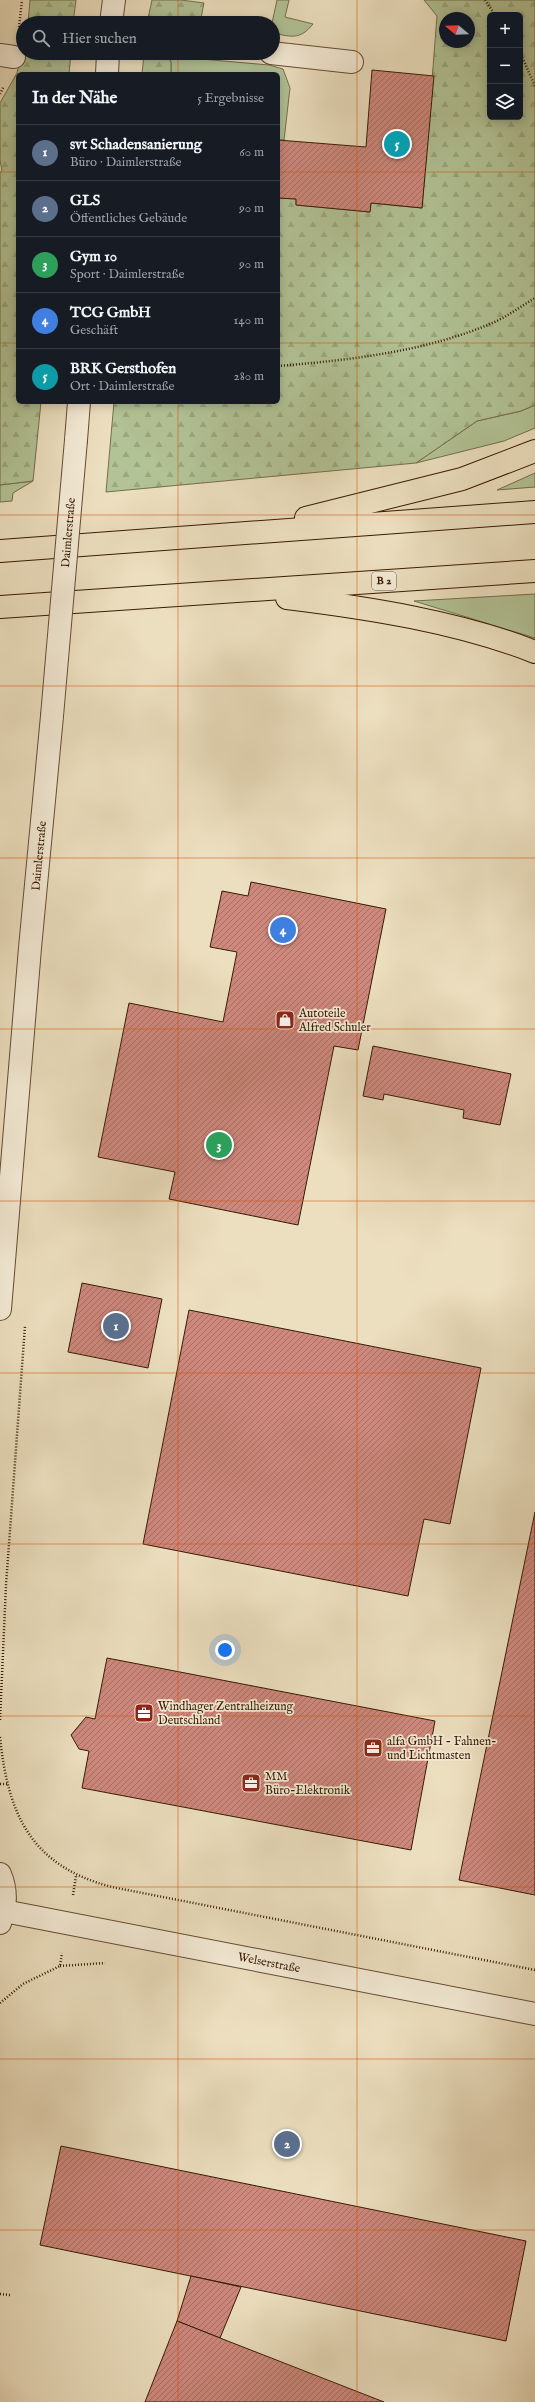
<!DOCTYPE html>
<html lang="de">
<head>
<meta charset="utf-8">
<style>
  :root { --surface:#171b24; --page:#242831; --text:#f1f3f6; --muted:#9ea1a6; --line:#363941; --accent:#c59692 }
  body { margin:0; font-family:"IM FELL English",serif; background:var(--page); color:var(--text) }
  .controls { position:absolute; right:12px; top:12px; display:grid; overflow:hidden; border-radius:6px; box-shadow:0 2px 10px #0003 }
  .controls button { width:36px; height:36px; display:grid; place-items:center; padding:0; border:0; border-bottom:1px solid var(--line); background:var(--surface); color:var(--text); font:20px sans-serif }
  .compass { position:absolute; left:439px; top:12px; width:36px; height:36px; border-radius:50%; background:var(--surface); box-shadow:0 2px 10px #0003; rotate:289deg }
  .you { position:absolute; left:225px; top:1650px; width:14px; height:14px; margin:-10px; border:3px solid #fff; border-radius:50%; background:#1a73e8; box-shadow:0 0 0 6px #1a73e833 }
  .badge { display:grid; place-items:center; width:26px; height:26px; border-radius:50%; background:var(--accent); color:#fff; font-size:13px; font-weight:700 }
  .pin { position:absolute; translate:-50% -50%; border:2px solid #fff; box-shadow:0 1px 4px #0006 }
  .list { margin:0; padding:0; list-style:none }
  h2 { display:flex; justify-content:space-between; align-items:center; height:52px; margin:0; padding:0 16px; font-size:17px }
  h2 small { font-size:13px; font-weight:400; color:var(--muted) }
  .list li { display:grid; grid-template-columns:26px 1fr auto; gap:12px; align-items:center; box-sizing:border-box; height:56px; padding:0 16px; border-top:1px solid var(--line) }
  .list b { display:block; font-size:15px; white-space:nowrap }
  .list p { margin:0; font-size:13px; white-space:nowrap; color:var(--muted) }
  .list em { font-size:13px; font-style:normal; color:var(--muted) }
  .icon { flex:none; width:22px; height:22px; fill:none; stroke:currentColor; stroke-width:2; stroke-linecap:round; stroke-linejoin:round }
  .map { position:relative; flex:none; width:535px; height:2402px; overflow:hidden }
  .search { position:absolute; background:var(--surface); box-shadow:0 2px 10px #0003; left:16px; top:16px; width:264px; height:44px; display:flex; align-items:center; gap:10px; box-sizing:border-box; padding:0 14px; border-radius:22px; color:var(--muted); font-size:15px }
  .panel { position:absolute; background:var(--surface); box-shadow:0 2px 10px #0003; left:16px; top:72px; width:264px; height:332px; border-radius:6px }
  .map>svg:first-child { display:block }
  .grass { fill:#b2c396; stroke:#756e4d }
  .forest { fill:url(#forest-firs); stroke:#756e4d; fill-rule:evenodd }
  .building { fill:url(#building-hatch); stroke:#381a04 }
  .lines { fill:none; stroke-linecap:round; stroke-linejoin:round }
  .minor-casing { stroke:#654b33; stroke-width:24 }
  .highway-casing { stroke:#381a04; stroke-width:24 }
  .path { stroke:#381a04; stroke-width:2.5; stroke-dasharray:1 2; stroke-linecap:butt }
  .minor { stroke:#f3ead5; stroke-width:22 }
  .highway { stroke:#ecdfbf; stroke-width:22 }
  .minor-bridge-casing { stroke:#654b33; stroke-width:24; stroke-linecap:butt }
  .minor-bridge { stroke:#f3ead5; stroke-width:22 }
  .grid { fill:none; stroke:#d6530b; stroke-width:1; stroke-opacity:0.55 }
  .labels { text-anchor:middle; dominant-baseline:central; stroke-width:3.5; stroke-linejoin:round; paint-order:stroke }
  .shield { fill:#f3ead5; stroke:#705843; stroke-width:1 }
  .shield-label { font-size:11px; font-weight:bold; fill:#381a04 }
  .street-label { font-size:12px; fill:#381a04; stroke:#f3ead5 }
  .poi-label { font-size:12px; fill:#381a04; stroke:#f3ead5; text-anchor:start }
</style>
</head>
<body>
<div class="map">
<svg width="535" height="2402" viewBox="0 0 535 2402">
  <defs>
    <pattern id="forest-firs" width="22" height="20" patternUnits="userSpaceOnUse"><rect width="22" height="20" fill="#b2c396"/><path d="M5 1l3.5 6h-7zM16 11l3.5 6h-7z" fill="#9aa780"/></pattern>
    <pattern id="building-hatch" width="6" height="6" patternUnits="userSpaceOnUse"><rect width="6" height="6" fill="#ce887d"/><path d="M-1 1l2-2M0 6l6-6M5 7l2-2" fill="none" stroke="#a86e64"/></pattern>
  </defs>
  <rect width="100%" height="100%" fill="#ecdfbf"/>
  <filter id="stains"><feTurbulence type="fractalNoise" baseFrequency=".005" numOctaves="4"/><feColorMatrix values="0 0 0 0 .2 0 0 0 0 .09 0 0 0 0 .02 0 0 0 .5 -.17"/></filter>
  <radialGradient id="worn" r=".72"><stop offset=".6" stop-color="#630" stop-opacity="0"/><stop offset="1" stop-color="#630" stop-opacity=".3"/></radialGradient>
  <g class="grass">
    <path d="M277 0H289L285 17 313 24C300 40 292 37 273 33L272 23Z"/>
    <polygon points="167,56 269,65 283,69 290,88 284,140 278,140 278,74 171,74 171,62"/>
    <polygon points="535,405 535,428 504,441 416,463 477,421 521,411"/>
    <polygon points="535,473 535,487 497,490"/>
    <polygon points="33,481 13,493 12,501 0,502 0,485"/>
    <polygon points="535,594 535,638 414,601"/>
  </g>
  <g class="forest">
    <polygon points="30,0 76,0 73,23 28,23"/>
    <polygon points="152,0 181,0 204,3 200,23 147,23"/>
    <path d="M424 0H535V405L521 411 477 421 416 463 106 492 114 402H278V198L296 199V205L370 212 371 203 422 208 437 16ZM490 15H520V117H490ZM445 18H469V42H445Z"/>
    <polygon points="23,46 23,53 71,53 69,74 18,74 18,402 41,402 33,481 0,485 0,173 2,170 0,161 0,103 17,73"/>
    <polygon points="144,54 167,56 171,62 171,74 142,74"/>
  </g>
  <g class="building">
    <polygon points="372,70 434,76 422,208 371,203 370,212 296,205 296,199 278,198 278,140 366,147"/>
    <polygon points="251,882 386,909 358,1050 334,1046 298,1225 169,1199 175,1172 98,1157 129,1003 223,1022 237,952 210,947 222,891 248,896"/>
    <polygon points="373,1046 511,1074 500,1125 463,1118 464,1110 384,1094 383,1100 363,1096"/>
    <polygon points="82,1283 162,1299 148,1368 68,1352"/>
    <polygon points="189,1310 481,1368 450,1524 424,1519 408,1596 143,1544"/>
    <polygon points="535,1512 535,1895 459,1880"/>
    <polygon points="107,1658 435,1721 411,1850 82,1788 89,1751 79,1749 71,1735 86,1717 95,1719"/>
    <polygon points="61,2146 526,2241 506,2341 40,2245"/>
    <polygon points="191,2276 241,2287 220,2338 177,2321"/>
    <polygon points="177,2321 220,2338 384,2402 145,2402"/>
  </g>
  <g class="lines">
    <defs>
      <g id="minor">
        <polyline points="111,23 114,0"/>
        <polyline points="271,53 352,62"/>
        <polyline points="0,55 14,57"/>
        <polyline points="107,74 108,53"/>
        <polyline points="76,440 79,402"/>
        <path id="s1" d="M0 1309 30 948 52 716"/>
        <path d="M0 1874C7 1891 6 1905 0 1923"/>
        <path id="s2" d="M4 1911 535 2014"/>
      </g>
      <g id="highway">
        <polyline points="306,518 462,479 535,451"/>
        <polyline points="0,551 535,512"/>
        <path d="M287 598C369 608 459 622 535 652"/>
        <polyline points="0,607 535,571"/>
      </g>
    </defs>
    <use href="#minor" class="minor-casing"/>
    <use href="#highway" class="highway-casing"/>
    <g class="path">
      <polyline points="485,0 495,15"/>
      <polyline points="19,27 22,0"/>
      <polyline points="520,52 535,86"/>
      <polyline points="0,94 4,86"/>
      <path d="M278 366C350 360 423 352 490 324 505 318 520 307 535 298"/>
      <polyline points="0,1720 6,1585 25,1326"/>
      <path d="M0 1737C8 1815 31 1866 112 1887L535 1970"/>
      <polyline points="0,1784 7,1784"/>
      <polyline points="73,1895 76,1876"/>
      <polyline points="60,1966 105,1963"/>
      <polyline points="0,2003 23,1984 60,1966 62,1953"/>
      <polyline points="0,2294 10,2295"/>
    </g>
    <use href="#minor" class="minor"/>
    <use href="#highway" class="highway"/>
    <defs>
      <g id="minor-bridge">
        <path id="s3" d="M52 716 76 440"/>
      </g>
    </defs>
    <use href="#minor-bridge" class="minor-bridge-casing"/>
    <use href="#minor-bridge" class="minor-bridge"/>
  </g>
  <path class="grid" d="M178 0V23M357 0V2402M178 53V74M0 172H18M278 172H535M0 343H18M278 343H535M178 402V2402M0 515H535M0 686H535M0 858H535M0 1029H535M0 1201H535M0 1373H535M0 1544H535M0 1716H535M0 1887H535M0 2059H535M0 2230H535"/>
  <defs>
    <symbol id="shop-square" viewBox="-11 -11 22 22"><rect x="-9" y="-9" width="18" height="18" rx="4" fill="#8f2418" stroke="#f3ead5"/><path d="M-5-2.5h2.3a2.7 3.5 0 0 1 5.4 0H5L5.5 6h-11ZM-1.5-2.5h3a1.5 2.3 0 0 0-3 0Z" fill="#fff"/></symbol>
    <symbol id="office-square" viewBox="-11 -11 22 22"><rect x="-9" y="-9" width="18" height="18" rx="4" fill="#8f2418" stroke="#f3ead5"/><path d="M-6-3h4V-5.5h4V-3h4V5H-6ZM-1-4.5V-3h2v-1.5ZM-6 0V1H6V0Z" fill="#fff"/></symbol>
  </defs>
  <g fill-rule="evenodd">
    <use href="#shop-square" x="274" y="1009" width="22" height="22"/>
    <use href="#office-square" x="133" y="1702" width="22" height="22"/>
    <use href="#office-square" x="362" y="1737" width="22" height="22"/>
    <use href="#office-square" x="240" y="1772" width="22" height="22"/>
  </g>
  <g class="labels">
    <rect class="shield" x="372" y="572" width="24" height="18" rx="3"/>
    <g class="shield-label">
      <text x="384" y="581">B 2</text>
    </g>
    <g class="street-label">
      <text stroke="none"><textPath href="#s3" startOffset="184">Daimlerstraße</textPath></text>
      <text stroke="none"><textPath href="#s1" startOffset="455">Daimlerstraße</textPath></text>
      <text stroke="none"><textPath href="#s2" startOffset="270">Welserstraße</textPath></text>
    </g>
    <g class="poi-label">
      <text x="299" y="1013">Autoteile<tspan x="299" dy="14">Alfred Schuler</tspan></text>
      <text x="158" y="1706">Windhager Zentralheizung<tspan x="158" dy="14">Deutschland</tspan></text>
      <text x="387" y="1741">alfa GmbH - Fahnen-<tspan x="387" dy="14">und Lichtmasten</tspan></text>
      <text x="265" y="1776">MM<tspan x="265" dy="14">Büro-Elektronik</tspan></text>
    </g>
  </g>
  <rect width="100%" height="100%" filter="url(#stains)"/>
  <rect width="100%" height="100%" fill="url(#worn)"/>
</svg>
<div class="controls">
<button>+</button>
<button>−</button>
<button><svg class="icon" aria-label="layers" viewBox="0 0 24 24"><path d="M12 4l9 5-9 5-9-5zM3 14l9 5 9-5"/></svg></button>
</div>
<svg class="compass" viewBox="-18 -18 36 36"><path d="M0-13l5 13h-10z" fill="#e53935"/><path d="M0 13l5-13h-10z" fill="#9ea1a6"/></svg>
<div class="you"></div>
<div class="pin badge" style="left:116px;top:1326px;background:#5c6f8a">1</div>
<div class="pin badge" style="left:287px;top:2144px;background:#5c6f8a">2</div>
<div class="pin badge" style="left:219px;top:1145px;background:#2e9e5b">3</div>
<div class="pin badge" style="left:283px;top:930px;background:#3f7fe0">4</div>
<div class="pin badge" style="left:397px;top:144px;background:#0f9aa8">5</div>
<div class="search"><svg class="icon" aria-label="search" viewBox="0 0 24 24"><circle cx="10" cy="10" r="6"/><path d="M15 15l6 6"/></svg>Hier suchen</div>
<section class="panel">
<h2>In der Nähe<small>5 Ergebnisse</small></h2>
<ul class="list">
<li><span class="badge" style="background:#5c6f8a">1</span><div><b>svt Schadensanierung</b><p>Büro · Daimlerstraße</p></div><em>60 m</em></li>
<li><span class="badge" style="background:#5c6f8a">2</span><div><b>GLS</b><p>Öffentliches Gebäude</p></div><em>90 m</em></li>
<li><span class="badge" style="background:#2e9e5b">3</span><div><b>Gym 10</b><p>Sport · Daimlerstraße</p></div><em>90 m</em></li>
<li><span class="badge" style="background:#3f7fe0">4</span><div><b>TCG GmbH</b><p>Geschäft</p></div><em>140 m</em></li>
<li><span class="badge" style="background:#0f9aa8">5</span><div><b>BRK Gersthofen</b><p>Ort · Daimlerstraße</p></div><em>280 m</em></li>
</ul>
</section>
</div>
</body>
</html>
